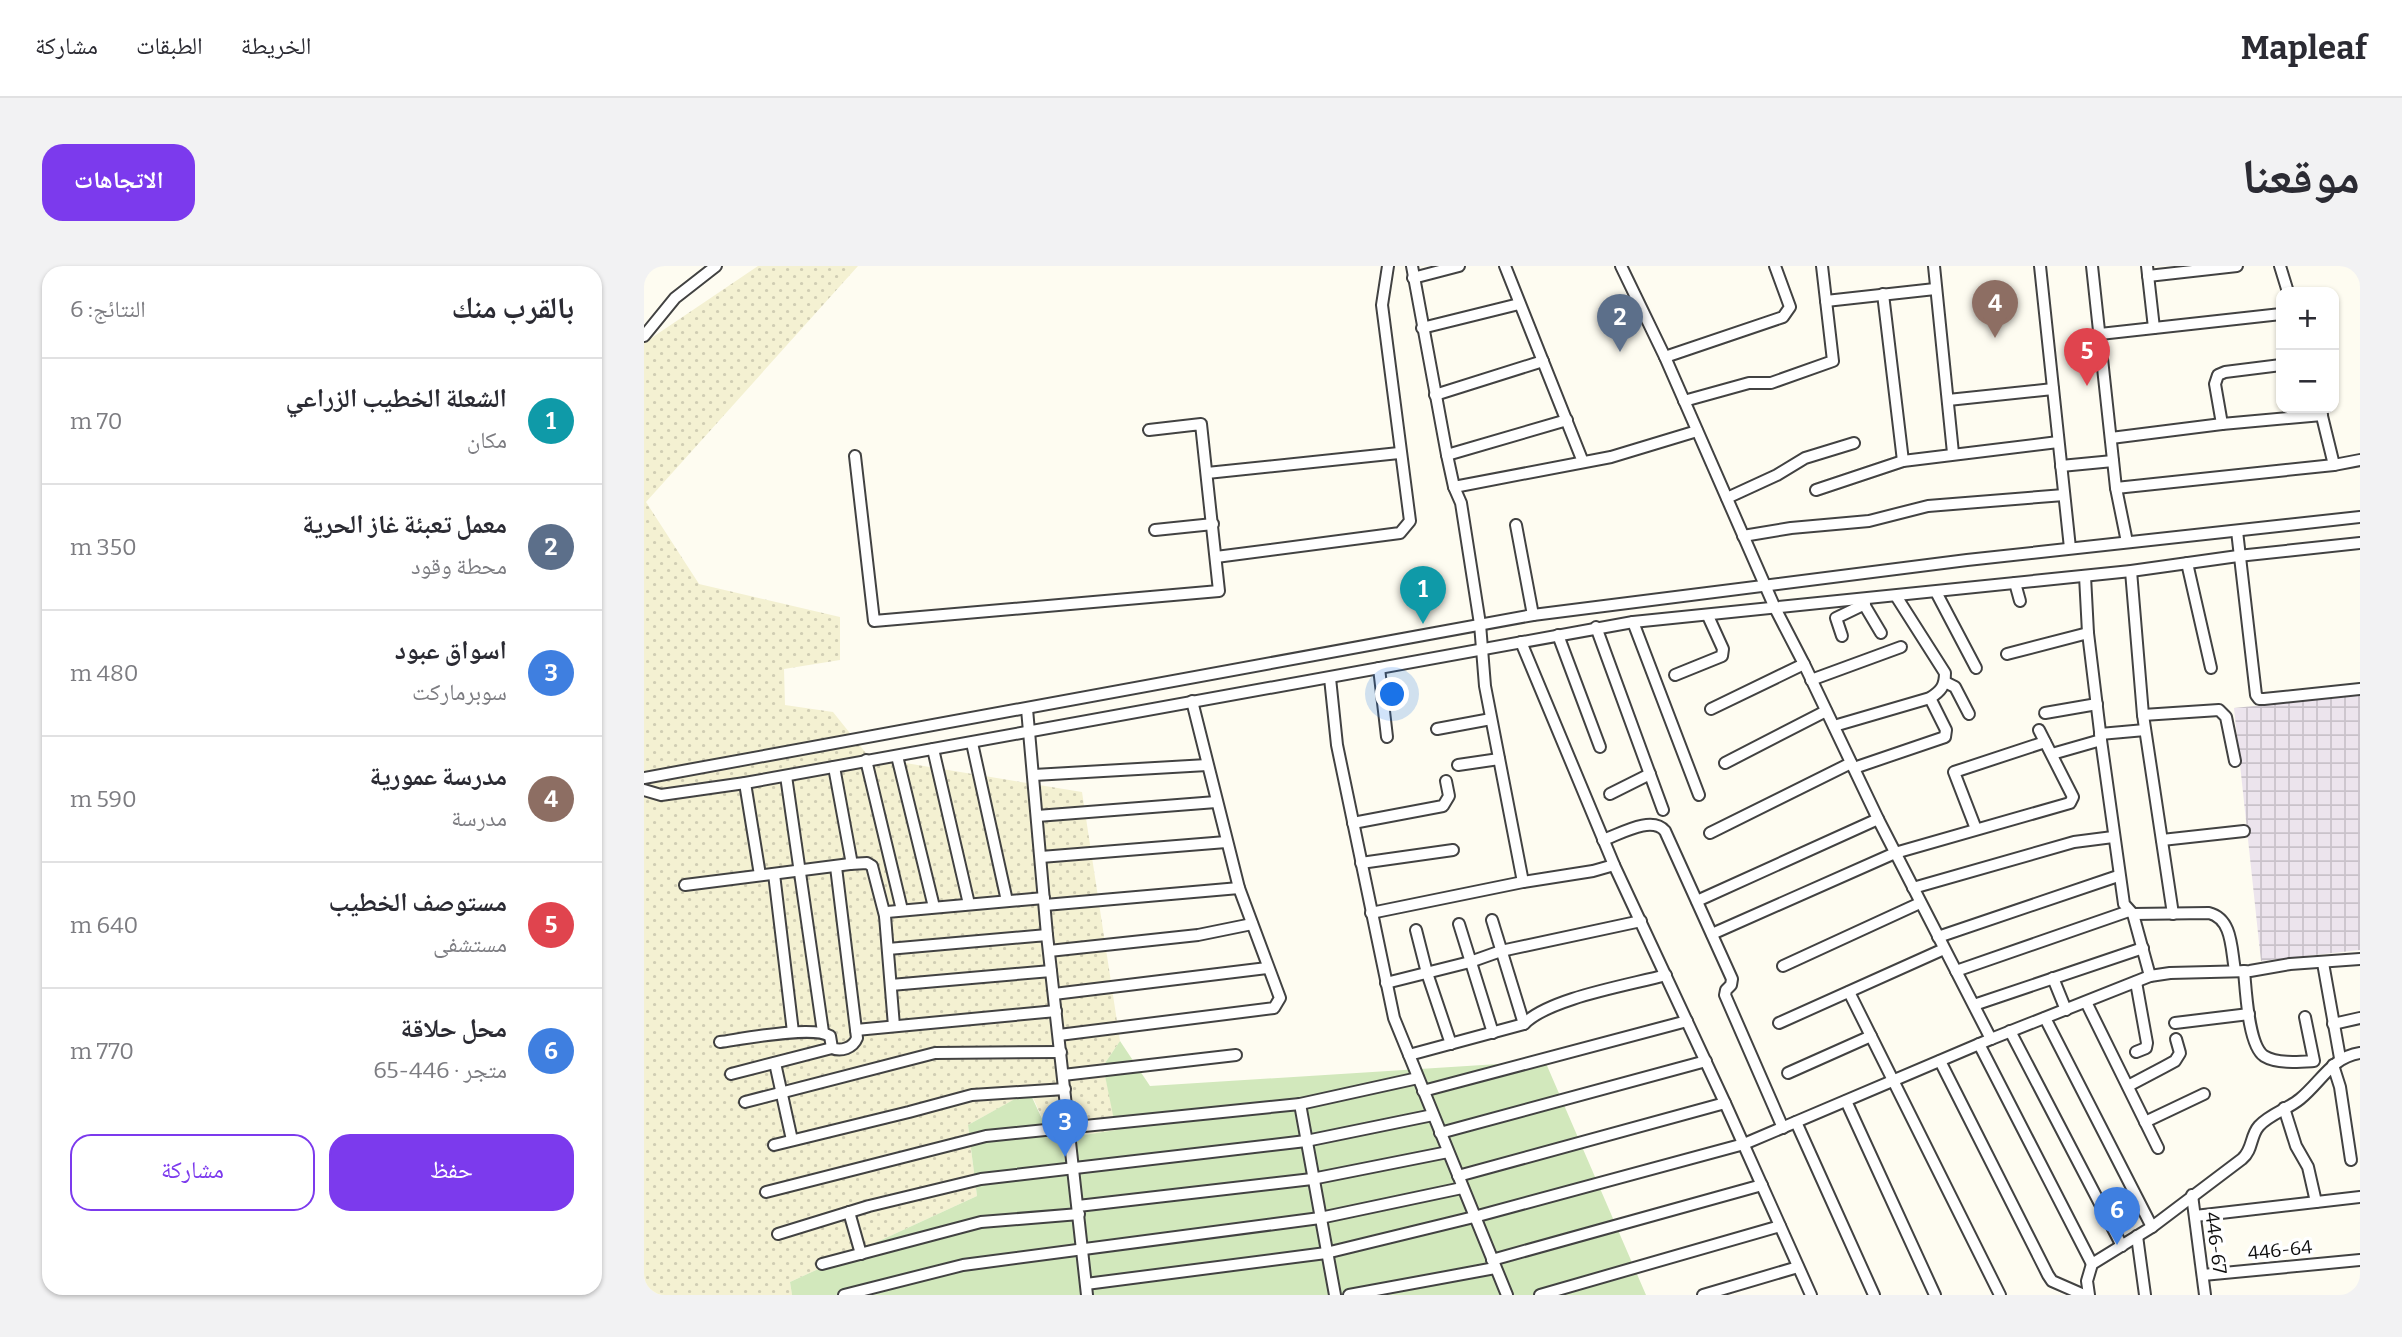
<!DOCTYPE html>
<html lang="ar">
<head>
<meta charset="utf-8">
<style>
  :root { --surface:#fff; --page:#f2f2f3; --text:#2b2b33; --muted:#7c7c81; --line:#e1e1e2; --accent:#7c3aed }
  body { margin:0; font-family:Bitter,"Noto Naskh Arabic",serif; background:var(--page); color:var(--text); direction:rtl }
  .controls { position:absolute; right:21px; top:21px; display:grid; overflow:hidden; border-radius:14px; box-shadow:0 2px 5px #0004 }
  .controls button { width:63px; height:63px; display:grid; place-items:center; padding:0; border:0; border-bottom:2px solid var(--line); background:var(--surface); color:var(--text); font:35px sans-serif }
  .you { position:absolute; left:749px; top:429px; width:24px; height:24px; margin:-18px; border:5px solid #fff; border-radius:50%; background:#1a73e8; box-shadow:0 0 0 10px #1a73e833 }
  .badge { display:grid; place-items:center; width:46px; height:46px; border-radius:50%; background:var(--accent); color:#fff; font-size:23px; font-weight:700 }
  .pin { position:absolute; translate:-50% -58px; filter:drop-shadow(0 2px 4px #0008) }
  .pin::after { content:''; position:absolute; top:37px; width:24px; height:21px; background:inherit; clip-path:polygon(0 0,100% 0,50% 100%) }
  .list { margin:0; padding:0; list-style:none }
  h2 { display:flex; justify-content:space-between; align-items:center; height:91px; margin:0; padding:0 28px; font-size:30px }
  h2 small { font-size:23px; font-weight:400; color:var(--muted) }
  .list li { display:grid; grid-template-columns:46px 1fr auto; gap:21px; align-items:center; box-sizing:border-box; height:126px; padding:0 28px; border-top:2px solid var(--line) }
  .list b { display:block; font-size:26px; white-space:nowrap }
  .list p { margin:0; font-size:23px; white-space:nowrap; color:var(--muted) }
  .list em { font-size:23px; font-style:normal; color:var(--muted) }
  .actions { display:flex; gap:14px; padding:21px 28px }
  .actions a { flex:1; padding:16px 0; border:2px solid var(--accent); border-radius:21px; text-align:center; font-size:24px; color:var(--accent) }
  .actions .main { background:var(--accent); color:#fff }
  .map { position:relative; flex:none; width:1716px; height:1029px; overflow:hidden; direction:ltr; border-radius:21px }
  header { display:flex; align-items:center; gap:42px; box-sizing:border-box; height:98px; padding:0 35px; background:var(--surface); border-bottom:2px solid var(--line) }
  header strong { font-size:33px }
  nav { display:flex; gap:38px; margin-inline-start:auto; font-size:24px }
  .intro { display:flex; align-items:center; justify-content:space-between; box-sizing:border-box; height:168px; padding:0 42px }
  h1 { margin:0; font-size:49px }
  .button { padding:18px 32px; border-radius:21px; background:var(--accent); color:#fff; font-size:24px; font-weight:700 }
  main { display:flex; gap:42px; padding:0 42px }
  aside { flex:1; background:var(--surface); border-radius:21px; box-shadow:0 2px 5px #0004 }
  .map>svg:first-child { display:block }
  .industrial { fill:url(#industrial-grid) }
  .farmland { fill:url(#farmland-dots) }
  .grass { fill:#d2e8bc }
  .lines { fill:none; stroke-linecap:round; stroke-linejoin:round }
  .minor-casing { stroke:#424242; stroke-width:14 }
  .minor { stroke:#fff; stroke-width:10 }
  .labels { text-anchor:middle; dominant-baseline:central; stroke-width:7; stroke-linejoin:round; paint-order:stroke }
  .street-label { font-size:19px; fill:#0f0f0f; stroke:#fff }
</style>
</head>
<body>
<header>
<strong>Mapleaf</strong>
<nav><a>الخريطة</a><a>الطبقات</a><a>مشاركة</a></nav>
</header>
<div class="intro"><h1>موقعنا</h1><a class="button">الاتجاهات</a></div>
<main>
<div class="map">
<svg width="1716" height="1029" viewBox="0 0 1716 1029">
  <defs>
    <pattern id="industrial-grid" width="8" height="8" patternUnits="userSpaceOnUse" patternTransform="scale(1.75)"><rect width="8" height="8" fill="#ece4ed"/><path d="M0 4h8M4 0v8" fill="none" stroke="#c9c2ca"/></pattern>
    <pattern id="farmland-dots" width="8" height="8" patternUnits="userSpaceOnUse" patternTransform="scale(1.75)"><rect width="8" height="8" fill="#f4f1d2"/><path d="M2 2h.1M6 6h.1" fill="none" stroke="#d0cdb3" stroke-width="1.8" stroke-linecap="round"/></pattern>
  </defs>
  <rect width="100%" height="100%" fill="#fefcf1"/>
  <polygon class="industrial" points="1716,429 1716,684 1617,695 1590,442"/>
  <polygon class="farmland" points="114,0 214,0 2,236 55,318 196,351 196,394 140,403 141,439 189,446 225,491 438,526 476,775 459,800 473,864 408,874 386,825 324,859 333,930 146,1016 148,1029 0,1029 0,77"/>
  <polygon class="grass" points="476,775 506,820 901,795 1002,1029 148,1029 146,1016 333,930 324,859 385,825 408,874 472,864 459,800"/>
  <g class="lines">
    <defs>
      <g id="minor">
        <polyline points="768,0 803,189 810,221 817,237 836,358 841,420 879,616 949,605 970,599"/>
        <polyline points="861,0 939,196"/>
        <polyline points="977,0 1021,91 1131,342 1160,398 1234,553 1347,773"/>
        <polyline points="1290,0 1309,187"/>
        <polyline points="1396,0 1426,282"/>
        <polyline points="1448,0 1472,222 1483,276"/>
        <polyline points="1503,0 1510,62"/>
        <polyline points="1636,0 1644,26"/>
        <polyline points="1504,10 1593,0"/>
        <polyline points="769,12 815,0"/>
        <polyline points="1239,28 1259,195"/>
        <polyline points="1182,35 1291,23"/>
        <polyline points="778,62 875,38"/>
        <polyline points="1456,68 1637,48"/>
        <polyline points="0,70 31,32 72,0"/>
        <polyline points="1021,91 1139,51 1146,41 1131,0"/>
        <polyline points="791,129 899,95"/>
        <polyline points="1304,134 1409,123"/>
        <polyline points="1040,135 1105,117 1127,117 1189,95 1178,0"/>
        <polyline points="1676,142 1690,199"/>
        <polyline points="1578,158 1571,118 1574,109 1581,106 1637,99"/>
        <polyline points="1467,172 1578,158 1678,149"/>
        <polyline points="803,189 923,154"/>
        <polyline points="211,190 230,355 575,325 557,158 505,164"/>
        <polyline points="1417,200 1469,195"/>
        <polyline points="563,207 755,187"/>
        <polyline points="810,221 967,191 1053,165"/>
        <polyline points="1472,222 1690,199 1716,194"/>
        <polyline points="1172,224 1259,195 1414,176"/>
        <polyline points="1083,232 1133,209 1161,192 1210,177"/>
        <polyline points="872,259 889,349"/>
        <polyline points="511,264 569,258"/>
        <polyline points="1593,265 1612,429 1615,433 1620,433 1716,423"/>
        <polyline points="1099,270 1147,262 1225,255 1284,240 1420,229"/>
        <polyline points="572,291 756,267 766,255 738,39 744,0"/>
        <polyline points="1543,297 1567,402"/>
        <polyline points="1487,305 1499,449 1529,648"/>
        <path d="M1441 310 1444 367 1457 474 1480 638 1489 648 1565 647C1589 653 1587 684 1591 704"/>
        <polyline points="1371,317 1376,335"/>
        <polyline points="1292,326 1332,402"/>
        <polyline points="1218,335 1237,367"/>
        <polyline points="989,356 1055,529"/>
        <polyline points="952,361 1019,544"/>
        <polyline points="914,369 956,481"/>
        <polyline points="1198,370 1192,352 1221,338"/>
        <polyline points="877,376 970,599 1081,837 1167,1029"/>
        <polyline points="1363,388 1444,367"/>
        <polyline points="735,402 743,471"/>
        <polyline points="1031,409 1078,390 1079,383 1064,350"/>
        <polyline points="686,412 693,479 750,752 863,1029"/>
        <polyline points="1167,414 1257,381"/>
        <polyline points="1301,416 1311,421 1325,448"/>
        <polyline points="383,443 403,669 443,1029"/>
        <polyline points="1067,443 1160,398"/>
        <polyline points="1401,447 1453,438"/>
        <polyline points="1499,449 1575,444 1582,451 1591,495"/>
        <path d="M1190 460 1286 432C1297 425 1301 420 1301 407L1252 330"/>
        <polyline points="793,463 847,453"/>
        <polyline points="1456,468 1501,464"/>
        <polyline points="328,477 363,635"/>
        <polyline points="289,483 325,638"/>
        <polyline points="1408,488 1457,474"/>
        <polyline points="253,490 290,641"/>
        <polyline points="222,494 258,644"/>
        <polyline points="1081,497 1182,445"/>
        <polyline points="814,499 855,493"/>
        <polyline points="1210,502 1301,471 1302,464 1286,432"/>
        <polyline points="390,509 563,499"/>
        <polyline points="142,510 179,766"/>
        <polyline points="0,512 889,349 1323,294 1716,251"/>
        <polyline points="101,517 116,609"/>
        <polyline points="0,524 17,529 101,517 989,356 1487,305 1594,290 1716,277"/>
        <polyline points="966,528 1006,508"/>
        <polyline points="393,550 572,536"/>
        <polyline points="709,557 799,540 805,530 802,515"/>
        <polyline points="1332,563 1310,506 1401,476"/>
        <polyline points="1066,567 1207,497"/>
        <path d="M959 574C976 568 1008 549 1021 565L1088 713 1087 719 1082 724 1081 729 1139 862"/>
        <polyline points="1518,574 1600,565"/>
        <polyline points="397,591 582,576"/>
        <polyline points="717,597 809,584"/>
        <polyline points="206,598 223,597 228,600 241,650"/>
        <polyline points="130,608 149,766"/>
        <polyline points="41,619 206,598 207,593 190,501"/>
        <polyline points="1269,622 1430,576 1469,571"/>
        <polyline points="1053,635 1234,553"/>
        <polyline points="401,639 595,622"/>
        <polyline points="727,647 879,616"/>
        <polyline points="1489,648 1506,710"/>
        <polyline points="848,654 880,758"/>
        <polyline points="815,658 849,767"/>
        <polyline points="772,664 783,707 807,778"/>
        <polyline points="1068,668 1251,587 1426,537 1429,531 1395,464"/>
        <polyline points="1294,671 1474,610"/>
        <polyline points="244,683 403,669"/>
        <polyline points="405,685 554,669 608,658"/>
        <polyline points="1679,697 1696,792"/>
        <polyline points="1139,700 1276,637"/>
        <polyline points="1312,705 1485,645"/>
        <path d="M1600 705C1602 724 1604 779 1620 790 1633 798 1655 796 1670 795L1661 751"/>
        <polyline points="1409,712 1422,744"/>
        <polyline points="1492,716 1503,777 1502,782 1492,786"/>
        <polyline points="742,717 826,696 857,685 997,655"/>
        <polyline points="247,719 407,705"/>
        <polyline points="1205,726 1356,1029"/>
        <polyline points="410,728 623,702"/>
        <polyline points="1442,736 1514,882"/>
        <polyline points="1330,739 1499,682"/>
        <polyline points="1401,752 1508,961"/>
        <polyline points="1135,757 1300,683"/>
        <polyline points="1531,757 1605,748"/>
        <polyline points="1689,758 1716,752"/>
        <polyline points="250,760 241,650 243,646 400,632"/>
        <polyline points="212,764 412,745"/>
        <polyline points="1366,765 1478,980"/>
        <polyline points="415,769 630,742 636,732 595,622 548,435"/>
        <path d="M76 776C98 773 169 759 186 770L188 782C197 786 209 782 213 772L192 601"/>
        <polyline points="1335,778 1448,998"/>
        <path d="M765 789 880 758C905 732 986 719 1022 709"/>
        <polyline points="1296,795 1404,1009 1408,1015 1440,1029"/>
        <polyline points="131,797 148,874"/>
        <polyline points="1689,799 1696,821 1707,894"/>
        <polyline points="1144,807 1227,770"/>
        <polyline points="87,808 188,782"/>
        <polyline points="419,809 592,789"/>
        <polyline points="1484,820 1520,801 1531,795 1536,787 1532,773"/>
        <polyline points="779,825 1043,755"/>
        <polyline points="1202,835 1291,1029"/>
        <polyline points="101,836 291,787 417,786"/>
        <polyline points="656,838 691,1029"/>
        <polyline points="1640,842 1652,880 1664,901 1672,936"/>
        <polyline points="1152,856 1230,1029"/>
        <polyline points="1501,856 1560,828"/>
        <polyline points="796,867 1062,795"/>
        <polyline points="130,879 265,846 328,829 421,823"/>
        <polyline points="814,910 1081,837"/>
        <polyline points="122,926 342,870 656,838 774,812"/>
        <polyline points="1548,929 1561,1029"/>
        <polyline points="434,940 668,913 804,886"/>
        <polyline points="205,946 217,988"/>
        <polyline points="1551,950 1716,931"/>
        <polyline points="134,968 225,940 337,913 662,875 789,849"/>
        <polyline points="1493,970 1501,1029"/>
        <polyline points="848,994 1118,919"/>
        <polyline points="178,998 337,956 435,948"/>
        <polyline points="1559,1009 1716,994"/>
        <polyline points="442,1018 682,987 830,951 1100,878 1347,773 1506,710 1526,707 1606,705 1646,698 1716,693"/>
        <polyline points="200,1029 319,999 676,952 818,922"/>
        <polyline points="705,1029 851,1002"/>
        <polyline points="896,1029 1136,960"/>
        <polyline points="1059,1029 1154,1001"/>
        <path d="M1445 1029 1443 1015 1448 998 1508 961 1598 893C1609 884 1606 870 1615 860 1626 848 1644 843 1656 833 1677 816 1688 791 1716 787"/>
      </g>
    </defs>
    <use href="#minor" class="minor-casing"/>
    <use href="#minor" class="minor"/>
  </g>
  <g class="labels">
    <g class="street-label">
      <text transform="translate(1572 977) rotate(82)">446-67</text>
      <text transform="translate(1636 984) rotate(-6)">446-64</text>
    </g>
  </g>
</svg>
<div class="controls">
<button>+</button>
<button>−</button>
</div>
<div class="you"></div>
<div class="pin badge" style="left:779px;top:358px;background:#0f9aa8">1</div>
<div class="pin badge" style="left:976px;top:86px;background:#5c6f8a">2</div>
<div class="pin badge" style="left:421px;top:891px;background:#3f7fe0">3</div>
<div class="pin badge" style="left:1351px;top:72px;background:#8d6e63">4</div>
<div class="pin badge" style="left:1443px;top:120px;background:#e0444e">5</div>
<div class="pin badge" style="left:1473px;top:979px;background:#3f7fe0">6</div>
</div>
<aside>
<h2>بالقرب منك<small>النتائج: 6</small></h2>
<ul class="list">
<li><span class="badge" style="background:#0f9aa8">1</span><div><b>الشعلة الخطيب الزراعي</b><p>مكان</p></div><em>70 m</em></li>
<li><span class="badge" style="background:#5c6f8a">2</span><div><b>معمل تعبئة غاز الحرية</b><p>محطة وقود</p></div><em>350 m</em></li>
<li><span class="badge" style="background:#3f7fe0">3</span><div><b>اسواق عبود</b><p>سوبرماركت</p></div><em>480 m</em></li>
<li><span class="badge" style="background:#8d6e63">4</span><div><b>مدرسة عمورية</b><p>مدرسة</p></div><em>590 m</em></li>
<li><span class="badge" style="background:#e0444e">5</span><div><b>مستوصف الخطيب</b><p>مستشفى</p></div><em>640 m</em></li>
<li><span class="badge" style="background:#3f7fe0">6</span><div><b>محل حلاقة</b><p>متجر · 446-65</p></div><em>770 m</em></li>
</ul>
<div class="actions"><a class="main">حفظ</a><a>مشاركة</a></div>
</aside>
</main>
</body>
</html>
